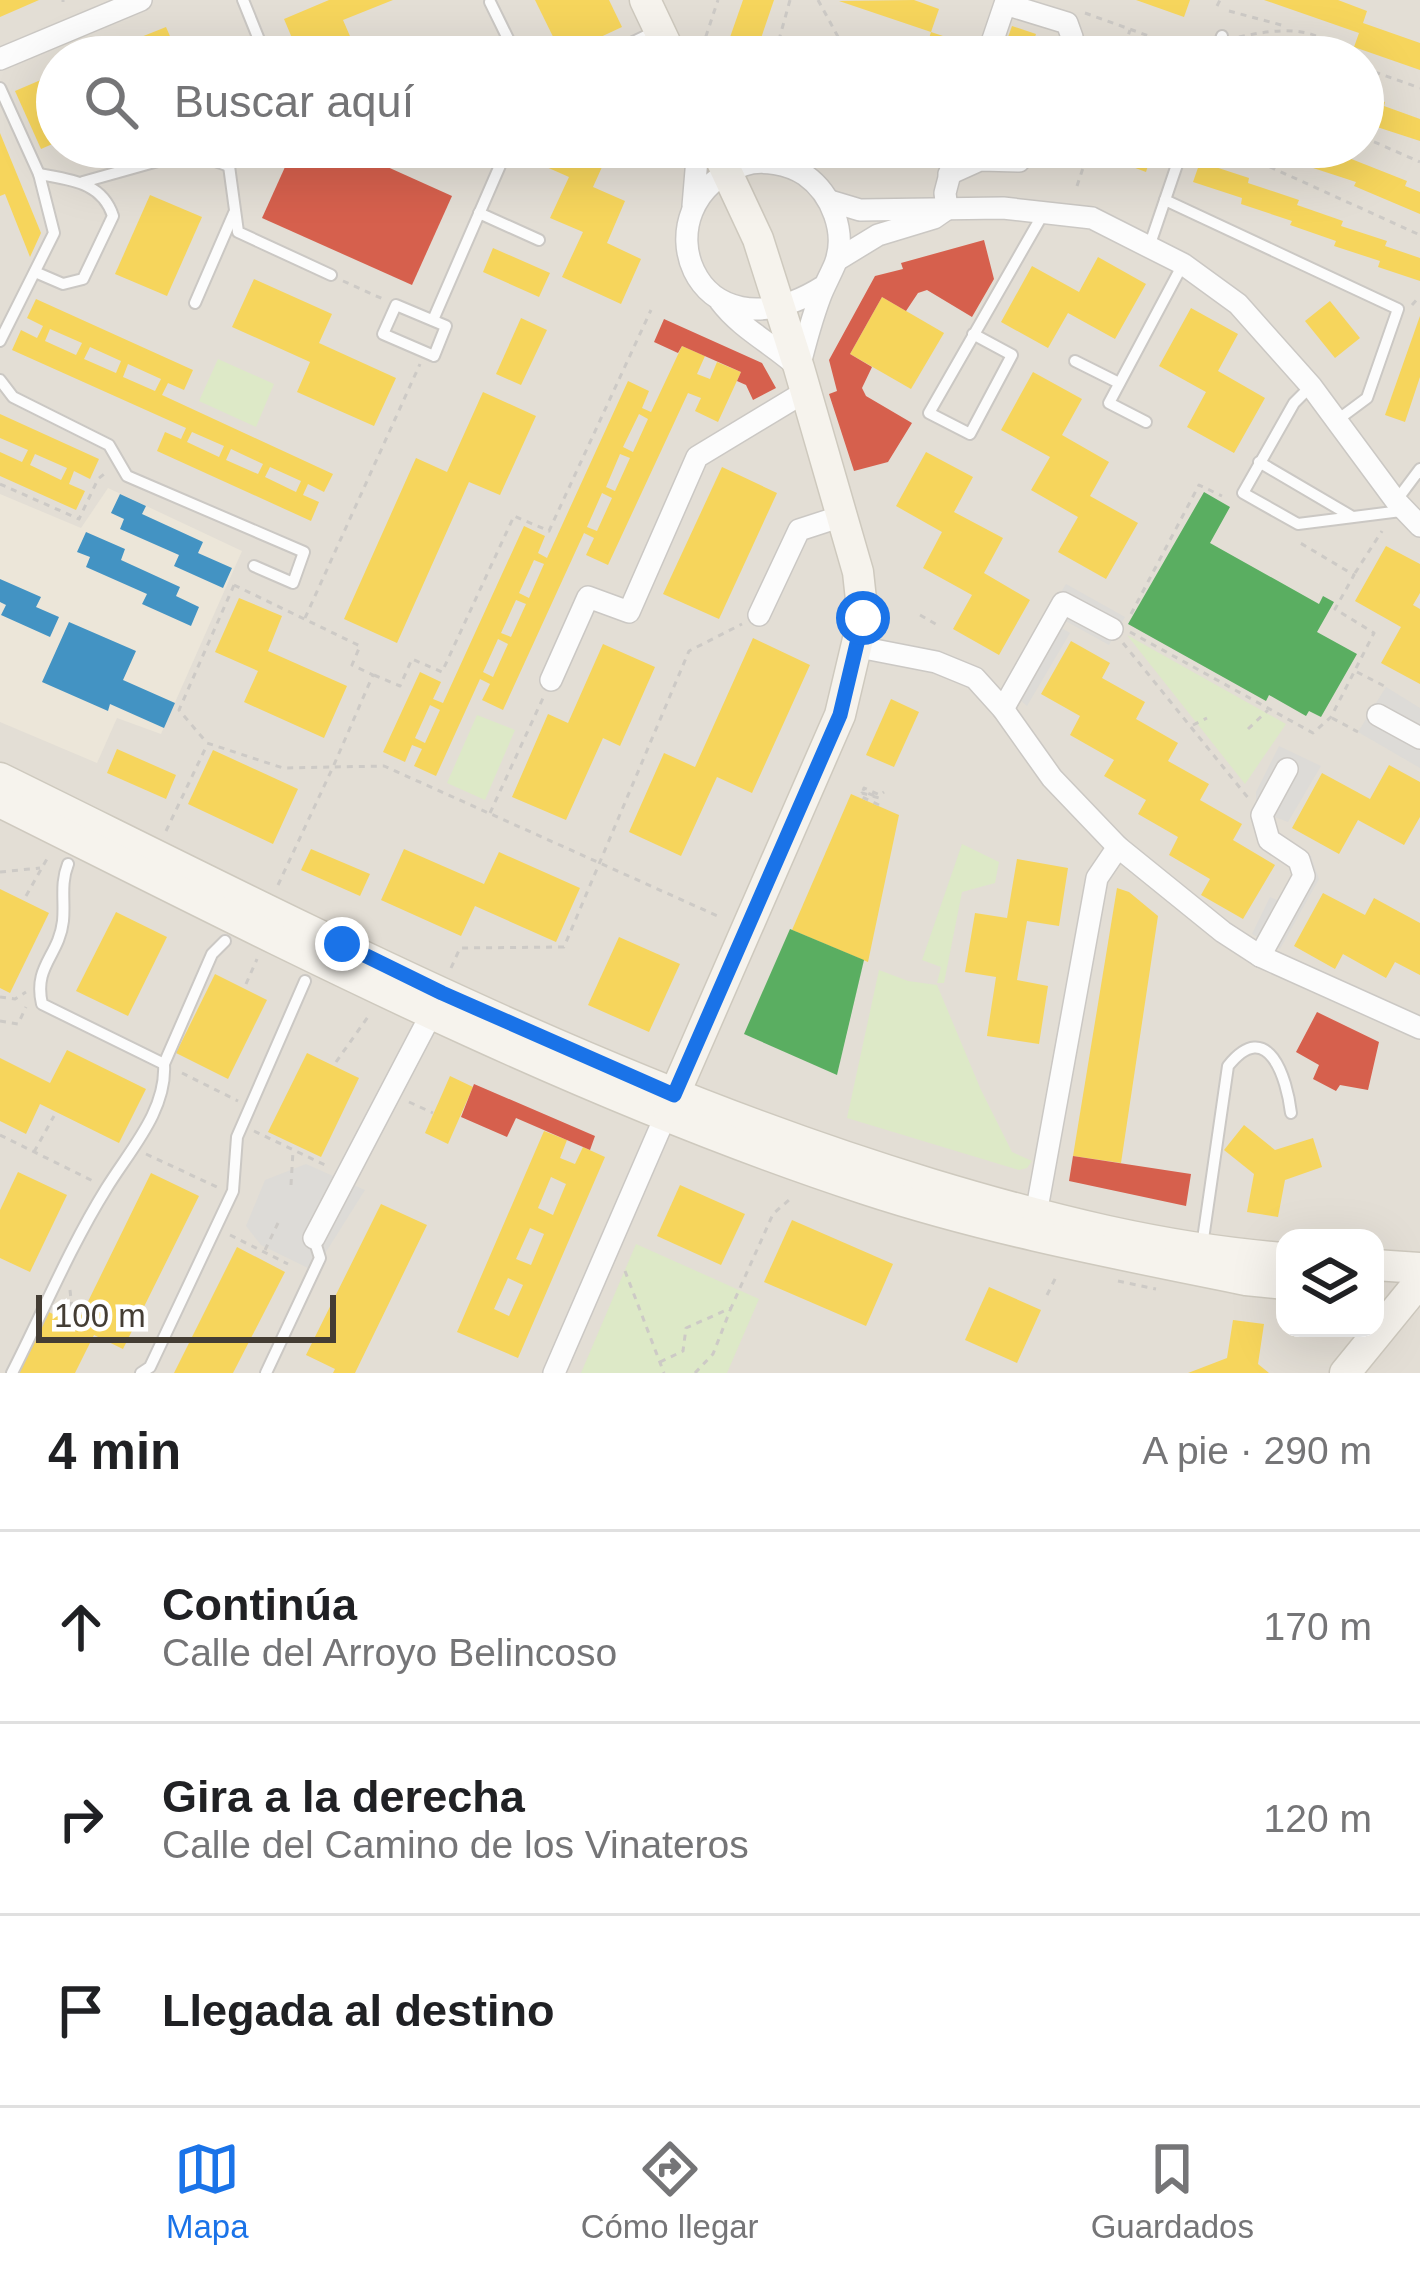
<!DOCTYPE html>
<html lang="es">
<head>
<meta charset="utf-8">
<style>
  :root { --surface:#fff; --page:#f2f2f2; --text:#202124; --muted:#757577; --line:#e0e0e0; --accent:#1a73e8 }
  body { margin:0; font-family:Arial,sans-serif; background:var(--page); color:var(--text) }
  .controls { position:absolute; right:36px; bottom:36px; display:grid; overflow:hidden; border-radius:24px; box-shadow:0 12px 48px #0002 }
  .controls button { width:108px; height:108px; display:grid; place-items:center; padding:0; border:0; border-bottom:3px solid var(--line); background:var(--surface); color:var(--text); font:60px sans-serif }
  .scale { position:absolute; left:36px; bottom:30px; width:300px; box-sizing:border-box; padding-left:12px; border:6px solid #443d34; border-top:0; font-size:33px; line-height:42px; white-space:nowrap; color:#443d34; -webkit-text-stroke:9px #fff; paint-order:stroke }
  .stop { position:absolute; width:36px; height:36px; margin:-27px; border:9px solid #1a73e8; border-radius:50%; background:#fff }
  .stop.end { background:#1a73e8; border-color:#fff; box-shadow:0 3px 12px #0008 }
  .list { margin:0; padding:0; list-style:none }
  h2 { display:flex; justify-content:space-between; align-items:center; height:156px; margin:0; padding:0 48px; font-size:51px }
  h2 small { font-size:39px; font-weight:400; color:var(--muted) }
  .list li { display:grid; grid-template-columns:78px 1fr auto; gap:36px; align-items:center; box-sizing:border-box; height:192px; padding:0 48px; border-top:3px solid var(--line) }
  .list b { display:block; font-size:45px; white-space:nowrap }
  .list p { margin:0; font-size:39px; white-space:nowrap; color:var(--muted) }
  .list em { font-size:39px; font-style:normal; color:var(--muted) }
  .icon { flex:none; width:66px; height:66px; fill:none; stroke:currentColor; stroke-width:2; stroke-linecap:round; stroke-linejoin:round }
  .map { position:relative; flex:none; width:1420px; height:1373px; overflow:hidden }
  .search { position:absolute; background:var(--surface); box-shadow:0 12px 48px #0002; left:36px; right:36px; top:36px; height:132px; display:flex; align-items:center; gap:30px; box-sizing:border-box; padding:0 42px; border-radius:66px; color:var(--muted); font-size:45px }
  .sheet { height:732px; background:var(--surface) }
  nav { display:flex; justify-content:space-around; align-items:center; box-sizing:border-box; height:168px; border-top:3px solid var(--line); background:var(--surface); font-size:33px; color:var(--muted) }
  nav a { display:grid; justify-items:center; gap:6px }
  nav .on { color:var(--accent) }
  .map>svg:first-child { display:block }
  .residential { fill:#e3ded5; fill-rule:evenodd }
  .education { fill:#ece6d9 }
  .green { fill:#dde9c7 }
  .parking { fill:#dddbd7 }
  .homes { fill:#f6d55c; fill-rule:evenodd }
  .shops { fill:#d6604d }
  .schools { fill:#4393c3 }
  .public { fill:#5aae61 }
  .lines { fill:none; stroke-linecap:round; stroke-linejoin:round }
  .lane-casing { stroke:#cbc8c4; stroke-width:14 }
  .street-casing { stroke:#cbc8c4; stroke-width:24 }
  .secondary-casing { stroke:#cec9be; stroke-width:33 }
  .path { stroke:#cdcac6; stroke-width:3; stroke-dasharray:6 6; stroke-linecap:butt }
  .lane { stroke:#fcfcfc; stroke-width:10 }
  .street { stroke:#fcfcfc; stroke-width:21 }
  .secondary { stroke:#f6f3ed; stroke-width:30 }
  .route { stroke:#1a73e8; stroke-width:15 }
</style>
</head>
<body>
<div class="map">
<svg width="1420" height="1373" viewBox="0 0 1420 1373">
  <rect width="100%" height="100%" fill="#eeece8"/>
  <path class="residential" d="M0 0H1420V1373H0ZM57 57H1363V147H57ZM1285 1238H1375V1328H1285Z"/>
  <polygon class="education" points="108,488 242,551 161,734 117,718 97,763 0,722 0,494 81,528"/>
  <g class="green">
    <polygon points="218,359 274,384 256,427 199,401"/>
    <polygon points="1127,635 1286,724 1245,784"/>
    <polygon points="477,715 515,730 485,800 447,783"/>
    <polygon points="962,844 999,862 995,883 962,892 944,983 937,983 941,967 922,960"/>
    <polygon points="879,970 908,981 937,985 981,1090 1012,1152 1032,1161 1027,1168 1019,1170 847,1118"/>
    <polygon points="636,1244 759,1299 727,1373 581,1373"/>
  </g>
  <g class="parking">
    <polygon points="1066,584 1125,617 1109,645 1062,619 1058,626 1070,633 1027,706 1004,686"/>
    <polygon points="1386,687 1420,708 1420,768 1358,732"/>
    <polygon points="1279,746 1321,766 1288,822 1272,816 1275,829 1311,856 1319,879 1280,949 1252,934 1270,897 1284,903 1298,874 1256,827 1256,792"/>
    <polygon points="306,1164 365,1190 314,1271 261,1245 246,1226 265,1180"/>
  </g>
  <g class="homes">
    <polygon points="0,0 39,0 0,17"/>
    <polygon points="329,0 393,0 343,20 359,57 300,57 284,19"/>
    <polygon points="535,0 609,0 622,27 562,55"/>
    <polygon points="743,0 774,0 756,53 728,43"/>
    <polygon points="914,0 939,9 931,32 839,1"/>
    <polygon points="1136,0 1190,0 1184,17"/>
    <polygon points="1264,0 1338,0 1367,11 1363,23 1420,43 1420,70 1354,47 1359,33"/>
    <polygon points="1012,26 1036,34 1028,57 1001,57"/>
    <polygon points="166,27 179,57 94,57 116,47"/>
    <polygon points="931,32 955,40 949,57 923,57"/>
    <polygon points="231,40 238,57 191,57"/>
    <polygon points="1088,40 1111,48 1107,57 1082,57"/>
    <polygon points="1241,42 1282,56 1282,57 1236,57"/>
    <polygon points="57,73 57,142 41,149 15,91"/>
    <polygon points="1363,94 1385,102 1384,106 1420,119 1420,141 1377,127 1378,122 1363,117"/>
    <polygon points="0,133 41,233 30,257 5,194 0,196"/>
    <polygon points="542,147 611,147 593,187 625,201 607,243 641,259 621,304 562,277 583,232 550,218 569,177 535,162"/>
    <polygon points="1128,147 1154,147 1146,172 1122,163"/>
    <polygon points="1275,147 1321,147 1407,181 1405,186 1420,192 1420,214 1354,186 1356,182 1310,167 1312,160"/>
    <polygon points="1200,162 1249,178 1248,183 1299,200 1297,205 1343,221 1341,226 1387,241 1385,246 1420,258 1420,281 1378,267 1380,261 1334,246 1336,241 1290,225 1292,221 1241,204 1242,198 1193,182"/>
    <polygon points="150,195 202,217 167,296 115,274"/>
    <polygon points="493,248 550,273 539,297 483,272"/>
    <polygon points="1098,257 1146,284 1115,339 1068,313 1048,348 1001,322 1032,266 1079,292"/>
    <polygon points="254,279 332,314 319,343 396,378 374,426 297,392 310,362 232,327"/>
    <polygon points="882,297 944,333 911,389 850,354"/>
    <path d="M36 299 193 370 184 390 168 383 162 395 333 474 324 492 308 484 303 495 319 502 311 521 157 451 165 432 181 439 186 428 12 350 21 330 37 338 43 326 27 318ZM50 329 82 343 76 355 45 341ZM90 347 121 361 116 373 84 359ZM128 364 161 379 155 391 123 377ZM192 432 224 446 219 457 187 442ZM231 449 263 464 258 474 226 460ZM270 467 301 481 296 492 265 477Z"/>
    <polygon points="1330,301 1360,338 1335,358 1305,321"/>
    <polygon points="1191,308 1238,334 1218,371 1265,398 1234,453 1187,427 1206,392 1159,366"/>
    <polygon points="1420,316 1420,377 1405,422 1385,415"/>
    <polygon points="521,318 547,330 521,385 496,374"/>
    <path d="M682 346 705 356 697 374 710 379 717 362 741 372 718 422 695 411 701 398 688 393 608 565 586 555 594 538 584 533 503 710 482 700 490 684 480 679 436 776 414 766 422 749 412 745 405 762 383 752 420 672 441 682 433 699 443 703 524 526 545 536 538 553 547 558 628 381 649 391 642 408 651 412ZM639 414 648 419 633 452 623 447ZM620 454 630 458 615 491 606 487ZM602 493 612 498 597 531 587 527ZM534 560 544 564 529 598 519 593ZM516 600 526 604 511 637 501 633ZM498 639 508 644 493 677 483 672ZM430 705 440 710 425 743 415 738Z"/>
    <polygon points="1033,372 1082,399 1062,435 1109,462 1090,496 1138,523 1106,579 1058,552 1078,517 1031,490 1050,457 1001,430"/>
    <polygon points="483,392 536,416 500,495 469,482 397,643 344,619 416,458 447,472"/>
    <path d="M0 414 99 459 90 479 74 471 69 484 85 491 76 510 0 476V452L22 462 28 450 0 438ZM35 454 67 468 61 480 30 465Z"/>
    <polygon points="926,452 973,477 954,512 1003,538 984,573 1030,600 999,655 953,629 972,595 923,568 942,532 896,506"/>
    <polygon points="722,467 777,493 719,619 663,594"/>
    <polygon points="1386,546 1420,564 1420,593 1413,605 1420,609 1420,684 1381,663 1401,627 1355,601"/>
    <polygon points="239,598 282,616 268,651 347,686 324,738 244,702 258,671 215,652"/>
    <polygon points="753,638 810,665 752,793 717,777 681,856 629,832 664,753 695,767"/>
    <polygon points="1071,641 1110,663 1102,678 1145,702 1136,719 1178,743 1168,761 1209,784 1200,800 1242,824 1233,840 1275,865 1243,919 1201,895 1210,879 1169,855 1178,837 1138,814 1146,800 1104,776 1114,760 1070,735 1080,716 1041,694"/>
    <polygon points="603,644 655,667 620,746 603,738 566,820 512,797 548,714 568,723"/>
    <polygon points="891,699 919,712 894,767 866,755"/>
    <polygon points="117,749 176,775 166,799 107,773"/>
    <polygon points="213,750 298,789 273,844 188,804"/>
    <polygon points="1389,765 1420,782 1420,817 1404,845 1358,820 1339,854 1292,828 1322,773 1370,799"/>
    <polygon points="851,794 899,815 868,962 792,930"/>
    <polygon points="311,849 370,874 360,896 301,870"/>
    <polygon points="404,849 484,884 499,852 580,888 556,942 475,906 461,936 381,900"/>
    <polygon points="1017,859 1068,868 1059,926 1027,921 1017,980 1048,986 1039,1044 987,1036 996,977 965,972 975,913 1007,918"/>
    <polygon points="1117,888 1129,892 1158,916 1121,1163 1073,1156"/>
    <polygon points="0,889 49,913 10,993 0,988"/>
    <polygon points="1323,893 1365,915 1374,898 1420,923 1420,975 1395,962 1386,978 1343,954 1335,969 1294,946"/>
    <polygon points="116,912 167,937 128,1016 76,991"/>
    <polygon points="619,937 680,964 649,1032 588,1005"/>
    <polygon points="215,974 267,1000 228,1079 176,1053"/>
    <polygon points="67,1050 146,1089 119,1143 40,1104 26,1134 0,1121 0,1058 50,1083"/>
    <polygon points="307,1053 359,1078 321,1157 268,1132"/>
    <polygon points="450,1076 473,1087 448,1144 425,1133"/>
    <polygon points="1244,1125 1275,1150 1313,1138 1322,1167 1285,1180 1278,1217 1247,1212 1254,1174 1224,1150"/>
    <path d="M544 1131 567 1140 560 1158 575 1164 583 1147 605 1157 518 1358 457 1332ZM551 1177 566 1184 553 1215 538 1208ZM530 1228 544 1234 531 1265 516 1259ZM508 1278 523 1285 509 1316 494 1309Z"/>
    <polygon points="18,1172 67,1195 30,1272 0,1258 0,1210"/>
    <polygon points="151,1173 199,1196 123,1349 94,1335 75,1373 17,1373 47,1311 76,1326"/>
    <polygon points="680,1185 745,1214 721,1265 657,1236"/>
    <polygon points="381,1204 427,1225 355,1373 333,1373 335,1369 306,1355"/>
    <polygon points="792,1220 893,1264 866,1326 764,1282"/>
    <polygon points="237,1247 285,1272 233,1373 174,1373"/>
    <polygon points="989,1287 1041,1310 1017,1363 965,1340"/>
    <polygon points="1233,1320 1264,1324 1258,1364 1269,1373 1188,1373 1227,1358"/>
  </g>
  <g class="shops">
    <polygon points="294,147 343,147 452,196 412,285 262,218"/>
    <polygon points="641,147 680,147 657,166"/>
    <polygon points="984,240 994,279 972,317 927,290 918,293 906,311 882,297 850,354 872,367 862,388 866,396 912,423 888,462 854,471 829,394 837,391 829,360 875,276 903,269 901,263"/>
    <polygon points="664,319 762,363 776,388 753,400 746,385 737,381 741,372 682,346 678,353 654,342"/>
    <polygon points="1317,1012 1379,1042 1368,1090 1340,1085 1336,1091 1313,1079 1319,1065 1296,1052"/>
    <polygon points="474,1084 595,1136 590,1150 516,1118 507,1137 461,1117"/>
    <polygon points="1073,1156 1191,1174 1186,1206 1069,1181"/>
  </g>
  <g class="schools">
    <polygon points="120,494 146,506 142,514 203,542 198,553 232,568 223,588 174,566 179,555 120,529 124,519 111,513"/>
    <polygon points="86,532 125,549 121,560 180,587 176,596 199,607 191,626 142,604 147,594 86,567 90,557 77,552"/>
    <polygon points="0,579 41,597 36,607 59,617 50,637 1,615 6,605 0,602"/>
    <polygon points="69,622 136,651 123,680 175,703 164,728 110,704 108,711 42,682"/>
  </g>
  <g class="public">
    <polygon points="1204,492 1230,507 1210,543 1319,604 1323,596 1334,602 1317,632 1357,654 1321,717 1309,711 1306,716 1269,695 1266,701 1128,624"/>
    <polygon points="790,929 864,960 837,1075 744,1034"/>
  </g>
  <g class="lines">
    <defs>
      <g id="lane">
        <polyline points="243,0 266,57"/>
        <polyline points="490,2 517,57"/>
        <polyline points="602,57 656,31"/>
        <polyline points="1215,57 1222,36"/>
        <polyline points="0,88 39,174 54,233 0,341"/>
        <polyline points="246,147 229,166 238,232 331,275"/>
        <polyline points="83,182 190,152 229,166"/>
        <polyline points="1165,200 1398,309 1367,398 1336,421"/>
        <polyline points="479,213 539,240"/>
        <polyline points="1149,247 1183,147"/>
        <path d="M35 272 63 284 83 279 113 216C102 182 71 180 39 174"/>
        <polyline points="195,303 234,213"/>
        <polygon points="396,305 446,326 434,356 383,334"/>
        <polyline points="433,320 508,147"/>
        <polyline points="973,334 1012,355 970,434 929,413 1043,214"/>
        <polyline points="1075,361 1119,383"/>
        <polyline points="0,380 13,397 109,445 127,476 304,552 293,583 254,566"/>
        <polyline points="1310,387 1294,403 1243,493 1298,524 1401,511"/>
        <polyline points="1146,422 1109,403 1183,264"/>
        <polyline points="1259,462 1351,516"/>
        <polyline points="1396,501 1420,469"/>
        <path d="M68 864C60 884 65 901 63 921 59 956 33 966 42 1004L164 1064"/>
        <path d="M1202 1246 1228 1066C1268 1016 1287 1079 1291 1113"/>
        <path d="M12 1373C43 1312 70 1247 106 1189 129 1151 167 1111 164 1064L212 954 225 941"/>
        <polyline points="141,1373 150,1367 233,1191 237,1137 305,981"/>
        <polyline points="266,1373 320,1258 314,1239"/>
      </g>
      <g id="street">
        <polyline points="987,57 1005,4 1067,23 1072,37 1064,57"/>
        <polyline points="0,59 141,0"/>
        <polyline points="949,174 980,160 1019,161 1030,147"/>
        <polyline points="830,201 860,210 1003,208 1092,218 1183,264 1238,304 1311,386 1396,501 1420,526"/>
        <polyline points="693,206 698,147"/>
        <polyline points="947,209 945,193 957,147"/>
        <polyline points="837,260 878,235 934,218 947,209"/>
        <path d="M720 301C741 329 773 344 799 368 805 344 811 321 820 297 824 286 830 276 835 264 847 233 832 194 805 175 789 164 762 159 744 165 635 203 693 369 824 286"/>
        <polyline points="759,615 799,530 842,516"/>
        <polyline points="859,647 936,662 975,678 1003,709 1052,778 1118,847 1223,932 1260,956 1420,1028"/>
        <polyline points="551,680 588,597 629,612 697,457 803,393"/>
        <polyline points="1003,709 1063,603 1112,629"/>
        <polyline points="1378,715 1420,738"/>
        <polyline points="1260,956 1304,876 1299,860 1269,840 1262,815 1287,769"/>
        <polyline points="1036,1214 1097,878 1118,847"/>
        <polyline points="314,1238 436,1005"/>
        <polyline points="554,1373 665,1117"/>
      </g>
      <g id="secondary">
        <polyline points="645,0 672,57"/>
        <path d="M0 778C303 927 606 1086 931 1184 1047 1219 1164 1249 1285 1258"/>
        <path d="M0 802C279 941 569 1092 865 1189 990 1230 1118 1254 1246 1280L1285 1284"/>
        <polyline points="668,1109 840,715 863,618 858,572 799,368 758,239 715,147"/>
        <polyline points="1375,1265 1420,1268"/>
        <polyline points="1345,1373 1420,1281"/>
      </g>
    </defs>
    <use href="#lane" class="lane-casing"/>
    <use href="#street" class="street-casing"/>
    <use href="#secondary" class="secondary-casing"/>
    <g class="path">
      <polyline points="63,0 63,2"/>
      <polyline points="790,0 777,47 804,57"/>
      <polyline points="818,0 849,57"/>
      <polyline points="1217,6 1220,0"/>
      <polyline points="1229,11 1285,26"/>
      <polyline points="1085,13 1199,54"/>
      <path d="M1239 37C1277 29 1317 23 1345 57"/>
      <polyline points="702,48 718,0"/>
      <polyline points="1121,57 1130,30"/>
      <polyline points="1363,68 1420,88"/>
      <polyline points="1363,137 1420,162"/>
      <polyline points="1226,147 1420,235"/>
      <polyline points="859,158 863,147"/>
      <polyline points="1077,186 1090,147"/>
      <polyline points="343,281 383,299"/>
      <polyline points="1412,305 1420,296"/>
      <polyline points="0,484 79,519 98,479 108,471"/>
      <polyline points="1355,573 1382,531"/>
      <polygon points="234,585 360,646 352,665 373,675 333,767 283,768 207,743 179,710"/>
      <polyline points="1131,614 1199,485 1222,496"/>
      <polyline points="920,615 939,626"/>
      <polyline points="305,618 420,364"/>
      <polyline points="1130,632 1313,733 1331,717 1374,633 1335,609 1354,575 1297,541"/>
      <polyline points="1123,643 1249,799"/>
      <polyline points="1357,672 1386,687"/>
      <polyline points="374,675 400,686 412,659 442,672 514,516 549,531 651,310"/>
      <polyline points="1332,718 1358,732"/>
      <polyline points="1193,725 1207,718"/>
      <polyline points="1248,729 1268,710"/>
      <polyline points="879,805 860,796 862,793 879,798 863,791 864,788 880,795 884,792"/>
      <polyline points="490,813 543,698"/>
      <polyline points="166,831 207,745"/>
      <polyline points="0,872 40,868"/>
      <polyline points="278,885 333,767 384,766 722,918"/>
      <polyline points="26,896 48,857"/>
      <polyline points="451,968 460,948 564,947 689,651 742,624"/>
      <polyline points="246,984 257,959"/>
      <polyline points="0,997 15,999 26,992"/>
      <polyline points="0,1021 18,1024 26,1007"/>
      <polyline points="336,1062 370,1014"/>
      <polyline points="182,1073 238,1101"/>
      <polyline points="409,1102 433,1113"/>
      <polyline points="254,1131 327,1166"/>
      <polyline points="0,1135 95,1182"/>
      <polyline points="34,1152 54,1116"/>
      <polyline points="146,1154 219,1188"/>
      <polyline points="291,1185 293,1151"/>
      <polyline points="230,1235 288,1264"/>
      <polyline points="265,1250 279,1221"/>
      <polyline points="625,1271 664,1373"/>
      <polyline points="1118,1281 1156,1289"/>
      <polyline points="70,1290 73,1318"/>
      <polyline points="1047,1295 1056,1277"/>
      <polyline points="660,1362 683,1351 686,1328 731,1308 773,1214 790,1199"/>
      <polyline points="695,1373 713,1354 731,1308"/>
    </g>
    <use href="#lane" class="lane"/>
    <use href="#street" class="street"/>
    <use href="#secondary" class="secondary"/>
  </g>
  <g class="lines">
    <polyline class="route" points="342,944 442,993 674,1095 840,715 863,618"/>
  </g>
</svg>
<div class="controls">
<button><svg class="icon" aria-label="layers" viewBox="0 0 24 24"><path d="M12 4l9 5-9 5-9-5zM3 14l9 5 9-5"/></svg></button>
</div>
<div class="scale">100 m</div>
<div class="stop" style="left:863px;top:618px"></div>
<div class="stop end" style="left:342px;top:944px"></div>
<div class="search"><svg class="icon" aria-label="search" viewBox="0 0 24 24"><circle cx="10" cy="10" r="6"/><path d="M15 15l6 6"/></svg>Buscar aquí</div>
</div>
<section class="sheet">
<h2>4 min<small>A pie · 290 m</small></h2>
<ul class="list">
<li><svg class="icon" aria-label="ahead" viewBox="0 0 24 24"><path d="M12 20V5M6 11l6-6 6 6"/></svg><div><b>Continúa</b><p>Calle del Arroyo Belincoso</p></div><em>170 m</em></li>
<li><svg class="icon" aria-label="right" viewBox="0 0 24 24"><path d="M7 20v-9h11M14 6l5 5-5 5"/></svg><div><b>Gira a la derecha</b><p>Calle del Camino de los Vinateros</p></div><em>120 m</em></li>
<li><svg class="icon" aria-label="arrive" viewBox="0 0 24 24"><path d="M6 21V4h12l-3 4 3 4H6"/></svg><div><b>Llegada al destino</b></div></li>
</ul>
</section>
<nav>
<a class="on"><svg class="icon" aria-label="map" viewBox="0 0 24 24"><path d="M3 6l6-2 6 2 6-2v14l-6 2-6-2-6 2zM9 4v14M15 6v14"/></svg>Mapa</a>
<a><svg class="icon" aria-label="directions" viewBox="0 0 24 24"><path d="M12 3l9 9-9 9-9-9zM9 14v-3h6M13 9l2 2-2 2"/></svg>Cómo llegar</a>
<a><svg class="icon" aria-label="saved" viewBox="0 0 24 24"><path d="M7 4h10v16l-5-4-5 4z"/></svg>Guardados</a>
</nav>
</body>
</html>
